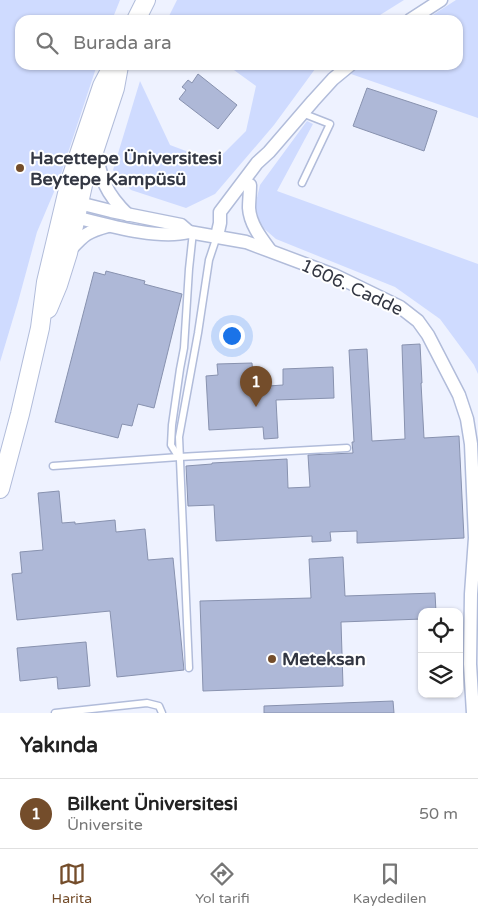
<!DOCTYPE html>
<html lang="tr">
<head>
<meta charset="utf-8">
<style>
  :root { --surface:#fff; --page:#f2f2f2; --text:#222; --muted:#767676; --line:#e0e0e0; --accent:#744d2b }
  body { margin:0; font-family:"Varela Round",sans-serif; background:var(--page); color:var(--text) }
  .controls { position:absolute; right:15px; bottom:15px; display:grid; overflow:hidden; border-radius:10px; box-shadow:0 1px 4px #0004 }
  .controls button { width:45px; height:45px; display:grid; place-items:center; padding:0; border:0; border-bottom:1px solid var(--line); background:var(--surface); color:var(--text); font:25px sans-serif }
  .you { position:absolute; left:231px; top:335px; width:18px; height:18px; margin:-12px; border:4px solid #fff; border-radius:50%; background:#1a73e8; box-shadow:0 0 0 8px #1a73e833 }
  .badge { display:grid; place-items:center; width:32px; height:32px; border-radius:50%; background:var(--accent); color:#fff; font-size:16px; font-weight:700 }
  .pin { position:absolute; translate:-50% -41px; filter:drop-shadow(0 1px 2px #0008) }
  .pin::after { content:''; position:absolute; top:26px; width:18px; height:15px; background:inherit; clip-path:polygon(0 0,100% 0,50% 100%) }
  .list { margin:0; padding:0; list-style:none }
  h2 { display:flex; justify-content:space-between; align-items:center; height:65px; margin:0; padding:0 20px; font-size:21px }
  h2 small { font-size:16px; font-weight:400; color:var(--muted) }
  .list li { display:grid; grid-template-columns:32px 1fr auto; gap:15px; align-items:center; box-sizing:border-box; height:70px; padding:0 20px; border-top:1px solid var(--line) }
  .list b { display:block; font-size:19px; white-space:nowrap }
  .list p { margin:0; font-size:16px; white-space:nowrap; color:var(--muted) }
  .list em { font-size:16px; font-style:normal; color:var(--muted) }
  .icon { flex:none; width:28px; height:28px; fill:none; stroke:currentColor; stroke-width:2; stroke-linecap:round; stroke-linejoin:round }
  .map { position:relative; flex:none; width:478px; height:713px; overflow:hidden }
  .search { position:absolute; background:var(--surface); box-shadow:0 1px 4px #0004; left:15px; right:15px; top:15px; height:55px; display:flex; align-items:center; gap:12px; box-sizing:border-box; padding:0 18px; border-radius:15px; color:var(--muted); font-size:19px }
  .sheet { height:135px; background:var(--surface) }
  nav { display:flex; justify-content:space-around; align-items:center; box-sizing:border-box; height:70px; border-top:1px solid var(--line); background:var(--surface); font-size:14px; color:var(--muted) }
  nav a { display:grid; justify-items:center; gap:2px }
  nav .on { color:var(--accent) }
  .map>svg:first-child { display:block }
  .green { fill:#cfdbff }
  .building { fill:#aeb8d7; stroke:#8892af }
  .lines { fill:none; stroke-linecap:round; stroke-linejoin:round }
  .lane-casing { stroke:#b1bcda; stroke-width:9 }
  .street-casing { stroke:#b1bcda; stroke-width:15 }
  .secondary-casing { stroke:#b1bcda; stroke-width:20 }
  .lane { stroke:#fff; stroke-width:6 }
  .street { stroke:#fff; stroke-width:12 }
  .secondary { stroke:#fff; stroke-width:18 }
  .poi-dot { fill:#744d2b; stroke:#fff; stroke-width:2 }
  .labels { text-anchor:middle; dominant-baseline:central; stroke-width:4; stroke-linejoin:round; paint-order:stroke }
  .poi-label { font-size:18px; font-weight:bold; fill:#333743; stroke:#fff; text-anchor:start }
  .street-label { font-size:18px; fill:#333743; stroke:#fff }
</style>
</head>
<body>
<div class="map">
<svg width="478" height="713" viewBox="0 0 478 713">
  <rect width="100%" height="100%" fill="#eef2ff"/>
  <g class="green">
    <polygon points="0,0 120,0 112,20 20,20 20,65 97,65 59,180 37,232 18,302 0,362"/>
    <polygon points="177,0 404,0 372,20 167,20"/>
    <polygon points="456,0 478,0 478,118 351,74 360,65 458,65 458,20 425,20"/>
    <polygon points="227,65 318,65 274,125 215,194 186,208 131,190 113,170 140,81 170,145 215,162 246,131 256,86"/>
    <polygon points="307,121 313,124 277,191 478,264 478,374 474,365 440,319 395,287 276,239 261,226 255,206 260,185"/>
  </g>
  <g class="building">
    <polygon points="198,74 237,105 218,129 179,99 186,90 182,87 188,80 192,83"/>
    <polygon points="367,88 437,111 424,151 353,126"/>
    <polygon points="106,271 145,281 144,284 182,294 154,408 138,404 132,426 122,424 118,438 55,422 94,272 105,275"/>
    <polygon points="420,344 422,383 421,383 424,438 459,436 464,538 357,543 357,531 330,532 331,541 312,542 312,536 216,541 214,505 188,506 186,466 212,464 212,463 287,459 288,488 310,487 308,455 353,453 352,442 354,442 349,350 367,349 372,441 405,439 402,345"/>
    <polygon points="252,363 254,387 283,385 283,369 333,367 334,398 276,400 278,438 264,439 263,427 209,430 206,376 218,375 217,364"/>
    <polygon points="59,491 62,523 75,522 75,524 115,520 116,532 145,529 148,560 173,558 184,670 117,677 110,611 17,620 12,574 22,573 20,552 43,550 38,493"/>
    <polygon points="343,557 345,596 435,593 436,612 422,612 422,619 341,622 343,686 203,691 200,601 311,598 309,559"/>
    <polygon points="86,642 90,686 58,689 57,677 20,681 17,648"/>
    <polygon points="393,701 394,713 264,713 264,706"/>
  </g>
  <g class="lines">
    <defs>
      <g id="lane">
        <polyline points="302,183 330,124 302,113"/>
        <polyline points="178,456 171,445 172,425 180,369 184,348 189,269 193,232"/>
        <polyline points="53,466 179,457 347,448"/>
        <polyline points="189,668 179,437 198,333 209,260 217,236"/>
        <polyline points="55,713 147,703 159,706 162,713"/>
      </g>
      <g id="street">
        <polyline points="410,20 441,0"/>
        <path d="M96 149C100 178 106 194 128 215"/>
        <path d="M250 185C250 193 249 201 249 208 250 224 261 238 270 250"/>
        <polyline points="79,203 111,211 181,225 189,232"/>
        <path d="M75 217C107 225 158 240 189 232L246 242 334 275 400 307 418 321 428 335 459 395 467 419 471 444 475 538 471 594 470 664 473 713"/>
        <polyline points="217,236 220,223 220,212 257,163 269,152 313,101 333,79 350,65"/>
        <path d="M69 251C84 235 86 232 108 226"/>
      </g>
      <g id="secondary">
        <polyline points="136,20 146,0"/>
        <polyline points="48,309 58,285 68,253 83,185 115,88 119,66"/>
        <polyline points="0,489 20,414 40,328 46,282 70,181 102,86 113,65"/>
      </g>
    </defs>
    <use href="#lane" class="lane-casing"/>
    <use href="#street" class="street-casing"/>
    <use href="#secondary" class="secondary-casing"/>
    <use href="#lane" class="lane"/>
    <use href="#street" class="street"/>
    <use href="#secondary" class="secondary"/>
  </g>
  <g class="poi-dot">
    <circle cx="20" cy="168" r="5"/>
    <circle cx="272" cy="659" r="5"/>
  </g>
  <g class="labels">
    <g class="poi-label">
      <text x="30" y="158">Hacettepe Üniversitesi<tspan x="30" dy="21">Beytepe Kampüsü</tspan></text>
      <text x="282" y="659">Meteksan</text>
    </g>
    <g class="street-label">
      <text transform="translate(352 287) rotate(25)">1606. Cadde</text>
    </g>
  </g>
</svg>
<div class="controls">
<button><svg class="icon" aria-label="locate" viewBox="0 0 24 24"><circle cx="12" cy="12" r="6"/><path d="M12 2v4M12 18v4M2 12h4M18 12h4"/></svg></button>
<button><svg class="icon" aria-label="layers" viewBox="0 0 24 24"><path d="M12 4l9 5-9 5-9-5zM3 14l9 5 9-5"/></svg></button>
</div>
<div class="you"></div>
<div class="pin badge" style="left:256px;top:407px">1</div>
<div class="search"><svg class="icon" aria-label="search" viewBox="0 0 24 24"><circle cx="10" cy="10" r="6"/><path d="M15 15l6 6"/></svg>Burada ara</div>
</div>
<section class="sheet">
<h2>Yakında<small></small></h2>
<ul class="list">
<li><span class="badge">1</span><div><b>Bilkent Üniversitesi</b><p>Üniversite</p></div><em>50 m</em></li>
</ul>
</section>
<nav>
<a class="on"><svg class="icon" aria-label="map" viewBox="0 0 24 24"><path d="M3 6l6-2 6 2 6-2v14l-6 2-6-2-6 2zM9 4v14M15 6v14"/></svg>Harita</a>
<a><svg class="icon" aria-label="directions" viewBox="0 0 24 24"><path d="M12 3l9 9-9 9-9-9zM9 14v-3h6M13 9l2 2-2 2"/></svg>Yol tarifi</a>
<a><svg class="icon" aria-label="saved" viewBox="0 0 24 24"><path d="M7 4h10v16l-5-4-5 4z"/></svg>Kaydedilen</a>
</nav>
</body>
</html>
